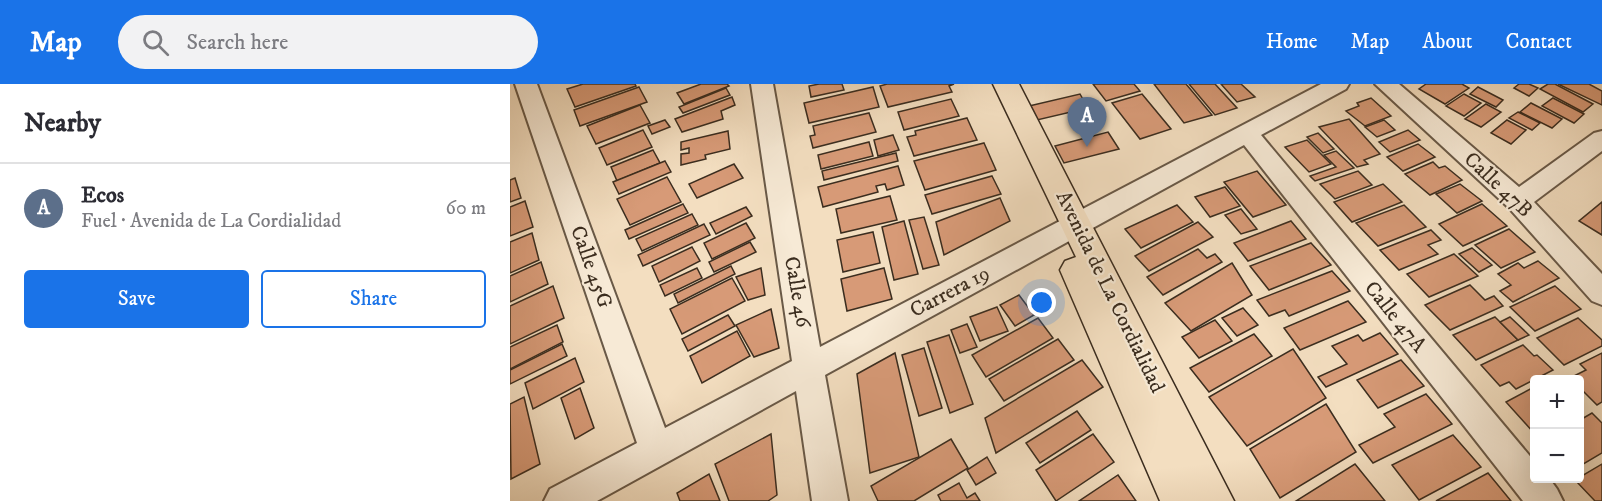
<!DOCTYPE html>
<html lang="en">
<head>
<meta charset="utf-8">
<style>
  :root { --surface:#fff; --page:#f2f2f3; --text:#2b2b33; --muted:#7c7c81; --line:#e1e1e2; --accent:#1a73e8 }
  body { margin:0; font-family:"IM FELL DW Pica",serif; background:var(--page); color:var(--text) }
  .controls { position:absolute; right:18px; bottom:18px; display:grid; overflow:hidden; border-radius:6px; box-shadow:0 6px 24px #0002 }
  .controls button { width:54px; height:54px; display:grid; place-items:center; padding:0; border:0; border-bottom:2px solid var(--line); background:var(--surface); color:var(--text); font:30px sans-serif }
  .you { position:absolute; left:532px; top:219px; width:21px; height:21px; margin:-15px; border:4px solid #fff; border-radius:50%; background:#1a73e8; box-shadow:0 0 0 9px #1a73e833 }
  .badge { display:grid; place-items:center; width:39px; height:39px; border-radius:50%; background:var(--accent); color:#fff; font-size:20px; font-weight:700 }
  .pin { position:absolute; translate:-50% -50px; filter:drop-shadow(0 2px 3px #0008) }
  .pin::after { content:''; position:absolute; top:32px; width:21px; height:18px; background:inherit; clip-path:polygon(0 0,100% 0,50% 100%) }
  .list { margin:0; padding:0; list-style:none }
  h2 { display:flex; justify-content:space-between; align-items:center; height:78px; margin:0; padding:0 24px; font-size:26px }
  h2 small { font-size:20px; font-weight:400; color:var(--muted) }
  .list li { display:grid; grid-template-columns:39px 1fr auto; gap:18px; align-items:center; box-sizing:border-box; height:90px; padding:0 24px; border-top:2px solid var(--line) }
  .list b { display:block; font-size:22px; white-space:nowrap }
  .list p { margin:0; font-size:20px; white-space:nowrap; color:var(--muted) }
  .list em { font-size:20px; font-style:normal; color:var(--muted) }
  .actions { display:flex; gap:12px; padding:18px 24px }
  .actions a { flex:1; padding:14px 0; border:2px solid var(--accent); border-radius:6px; text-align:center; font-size:21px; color:var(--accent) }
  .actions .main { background:var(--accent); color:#fff }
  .icon { flex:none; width:33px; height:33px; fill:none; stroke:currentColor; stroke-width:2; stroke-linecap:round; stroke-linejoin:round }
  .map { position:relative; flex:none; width:1092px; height:417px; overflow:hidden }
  header { display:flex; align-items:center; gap:36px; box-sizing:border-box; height:84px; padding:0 30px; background:var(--accent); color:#fff }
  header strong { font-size:28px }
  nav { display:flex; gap:33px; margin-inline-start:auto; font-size:21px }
  .search { width:420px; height:54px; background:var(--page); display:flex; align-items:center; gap:15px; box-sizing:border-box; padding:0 21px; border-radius:33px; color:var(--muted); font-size:22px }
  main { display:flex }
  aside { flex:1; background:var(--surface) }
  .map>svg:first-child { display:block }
  .building { fill:#d79a77; stroke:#3b2d1f; stroke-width:1.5 }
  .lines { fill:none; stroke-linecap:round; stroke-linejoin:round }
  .minor-casing { stroke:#695947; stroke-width:4 }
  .major-casing { stroke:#3b2d1f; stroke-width:3 }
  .minor { fill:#f7ead6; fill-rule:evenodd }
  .major { fill:#f3dec0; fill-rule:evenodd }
  .labels { text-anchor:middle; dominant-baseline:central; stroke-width:4.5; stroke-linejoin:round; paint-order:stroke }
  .street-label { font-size:21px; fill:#3b2d1f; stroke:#f7ead6 }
</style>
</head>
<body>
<header>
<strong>Map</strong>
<div class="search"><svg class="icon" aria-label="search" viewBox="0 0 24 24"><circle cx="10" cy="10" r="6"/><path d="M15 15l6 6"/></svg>Search here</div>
<nav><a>Home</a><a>Map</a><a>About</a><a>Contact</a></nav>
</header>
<main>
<aside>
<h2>Nearby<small></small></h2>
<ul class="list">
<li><span class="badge" style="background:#5c6f8a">A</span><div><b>Ecos</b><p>Fuel · Avenida de La Cordialidad</p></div><em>60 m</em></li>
</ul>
<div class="actions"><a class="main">Save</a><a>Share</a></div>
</aside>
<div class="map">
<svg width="1092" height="417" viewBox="0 0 1092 417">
  <rect width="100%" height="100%" fill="#f3dec0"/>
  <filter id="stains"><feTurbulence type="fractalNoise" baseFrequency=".00333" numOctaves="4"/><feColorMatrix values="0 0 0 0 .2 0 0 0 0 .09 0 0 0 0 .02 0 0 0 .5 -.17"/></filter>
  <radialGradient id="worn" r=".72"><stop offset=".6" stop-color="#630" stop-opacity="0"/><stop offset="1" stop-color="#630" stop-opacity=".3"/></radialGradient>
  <g class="building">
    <polygon points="73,0 125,0 126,2 65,23 57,5"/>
    <polygon points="191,0 217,0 219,2 174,20 167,9"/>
    <polygon points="309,0 332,0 334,6 301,13 299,2"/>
    <polygon points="377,0 444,0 439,2 442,8 378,23 370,2"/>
    <polygon points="583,0 624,0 630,7 596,17"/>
    <polygon points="644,0 676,0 702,31 674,39"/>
    <polygon points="679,0 705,0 727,24 705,31"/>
    <polygon points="711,0 731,0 745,13 727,18"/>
    <polygon points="916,0 952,0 959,4 935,20 909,5"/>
    <polygon points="1009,0 1019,0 1028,4 1019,12 1004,4"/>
    <polygon points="1038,0 1045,0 1083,20 1073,28 1030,5"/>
    <polygon points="1048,0 1079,0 1092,7 1092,21"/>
    <polygon points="129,3 137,18 70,42 64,26"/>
    <polygon points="363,3 369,23 299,39 294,19"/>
    <polygon points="968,3 993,16 986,23 960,10"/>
    <polygon points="216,4 220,11 173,29 169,23"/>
    <polygon points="570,10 578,24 527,36 519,22"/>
    <polygon points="632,10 661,45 630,55 602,19"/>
    <polygon points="954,10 971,19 954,32 936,22"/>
    <polygon points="222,13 225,21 211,27 213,35 172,48 165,35"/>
    <polygon points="861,14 881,32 855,42 836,27 849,22 847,19"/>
    <polygon points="1043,14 1074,30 1064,39 1032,22"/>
    <polygon points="441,15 449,32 394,46 388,28"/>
    <polygon points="1021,19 1052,35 1042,44 1010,28"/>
    <polygon points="976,20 991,28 971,43 955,35"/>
    <polygon points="130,21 140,39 86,60 77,42"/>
    <polygon points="1008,28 1030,39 1022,46 999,34"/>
    <polygon points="359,29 366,48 303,64 300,52 305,51 303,42"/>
    <polygon points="457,34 467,56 404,72 397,53 406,51 405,47"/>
    <polygon points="839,35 870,70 854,76 858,80 847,83 809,43"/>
    <polygon points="155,36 160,43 142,50 138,42"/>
    <polygon points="874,36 885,46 867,53 855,43"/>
    <polygon points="997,36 1016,46 1001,60 981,49"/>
    <polygon points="133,46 142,63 97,81 89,64"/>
    <polygon points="898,46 910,56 880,68 869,58"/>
    <polygon points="218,47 220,65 195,71 196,75 171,81 171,70 179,69 179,64 171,66 171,58"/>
    <polygon points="598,48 609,65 554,79 545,62"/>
    <polygon points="808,49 824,65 813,69 797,53"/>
    <polygon points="383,51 389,66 368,72 364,56"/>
    <polygon points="797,56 821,80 799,88 775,63"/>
    <polygon points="359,58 363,72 311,85 308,71"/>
    <polygon points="474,59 486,86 415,106 404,77"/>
    <polygon points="908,60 925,73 893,87 877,73"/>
    <polygon points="143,66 150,79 107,97 101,83"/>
    <polygon points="826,67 844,84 805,97 800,92 826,83 814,71"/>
    <polygon points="386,69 388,77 314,96 312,87"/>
    <polygon points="155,77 161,88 109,110 103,98"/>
    <polygon points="923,78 929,84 935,82 952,96 920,111 895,90"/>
    <polygon points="224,80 233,94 187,114 179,100"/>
    <polygon points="388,82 394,101 377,106 375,100 366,102 368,108 313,123 308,103"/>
    <polygon points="747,87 776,121 743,133 714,98"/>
    <polygon points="848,87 862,101 825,115 810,100"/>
    <polygon points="482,92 491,110 422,130 415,111"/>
    <polygon points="157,93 171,118 120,141 107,115"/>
    <polygon points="5,94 11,114 0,118 0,96"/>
    <polygon points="873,100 892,118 842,138 824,118"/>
    <polygon points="950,100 972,117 947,129 926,110"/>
    <polygon points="715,103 730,122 700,133 685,113"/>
    <polygon points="380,112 387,136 331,149 326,125"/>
    <polygon points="490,114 500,137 434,171 426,138"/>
    <polygon points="15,117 23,143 0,152 0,123"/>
    <polygon points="1092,118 1092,151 1069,137"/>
    <polygon points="173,120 178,129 119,155 115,146"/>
    <polygon points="972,120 997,142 953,162 929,140"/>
    <polygon points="667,121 683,138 631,164 615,145"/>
    <polygon points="894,121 916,143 868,162 846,139"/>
    <polygon points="236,123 242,132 206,150 200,139"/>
    <polygon points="731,125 747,145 731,150 715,131"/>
    <polygon points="182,130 188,141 132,167 126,155"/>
    <polygon points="414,133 429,181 413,185 399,136"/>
    <polygon points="394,137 408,190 384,196 372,143"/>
    <polygon points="781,137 796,155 738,177 724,159"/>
    <polygon points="688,138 703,153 639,187 625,172"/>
    <polygon points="236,139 245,154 202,175 194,159"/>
    <polygon points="194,140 200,151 133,182 128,171"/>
    <polygon points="999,145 1025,168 991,184 965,161"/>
    <polygon points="921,146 931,156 918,161 928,170 889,186 870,166"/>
    <polygon points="363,148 370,179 333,188 327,156"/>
    <polygon points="22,149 29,176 0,189 0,158"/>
    <polygon points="240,158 246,168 204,188 199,178"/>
    <polygon points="801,159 821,181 759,206 740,182"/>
    <polygon points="182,163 190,177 149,198 142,182"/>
    <polygon points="962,164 982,181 969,188 949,170"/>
    <polygon points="688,165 697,174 705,170 712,178 653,211 637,193"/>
    <polygon points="944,170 968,192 919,213 897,190"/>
    <polygon points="1028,177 1049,194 1003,218 990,207 1001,201 988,190 1008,179 1014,184"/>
    <polygon points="31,178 38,200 0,218 0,192"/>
    <polygon points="722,179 742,211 681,247 655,219"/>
    <polygon points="221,182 225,190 168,219 164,210"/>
    <polygon points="187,184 192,194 155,212 150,201"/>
    <polygon points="251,184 255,211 238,216 226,193"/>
    <polygon points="374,184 382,215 337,227 331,195"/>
    <polygon points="822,187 840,207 779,232 775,226 759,232 747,216"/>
    <polygon points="222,194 235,217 172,250 160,225"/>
    <polygon points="960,201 975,216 984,212 993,222 940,246 915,221"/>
    <polygon points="43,202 54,234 0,260 0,222"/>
    <polygon points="1045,202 1071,225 1025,247 1000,223"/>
    <polygon points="509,211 524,231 505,242 490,221"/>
    <polygon points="838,217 856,238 790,266 774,244"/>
    <polygon points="487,223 498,247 470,257 460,233"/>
    <polygon points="733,224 748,241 727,252 712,234"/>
    <polygon points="261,225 269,264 244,273 226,241"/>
    <polygon points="218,231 225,242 178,267 172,255"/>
    <polygon points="985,233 1008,256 966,276 943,251"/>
    <polygon points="1000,233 1019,251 1008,256 990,238"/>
    <polygon points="528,234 543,254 476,293 462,271"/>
    <polygon points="1068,234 1092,256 1092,262 1054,281 1027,254"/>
    <polygon points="705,236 722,257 689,274 672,253"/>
    <polygon points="457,240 467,263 450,269 441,246"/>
    <polygon points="47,241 53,258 0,285 0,263"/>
    <polygon points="227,247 240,272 192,299 180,272"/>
    <polygon points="870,249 888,270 816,303 808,293 837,280 822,262 848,251 853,257"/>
    <polygon points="744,250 762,272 699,308 680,284"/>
    <polygon points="439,251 463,320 440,329 417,258"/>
    <polygon points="548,255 564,276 494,317 479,295"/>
    <polygon points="52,260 57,272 0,300 0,286"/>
    <polygon points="1013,261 1024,272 1027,271 1043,286 1006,305 999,298 990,302 971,281"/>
    <polygon points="414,264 432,324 409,332 392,271"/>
    <polygon points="783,265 816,314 737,362 699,313"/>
    <polygon points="385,269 409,373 360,389 347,290"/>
    <polygon points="1092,269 1092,318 1087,321 1070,304 1070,296 1060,294 1076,286 1070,280"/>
    <polygon points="65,274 74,298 23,325 15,299"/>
    <polygon points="572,276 593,303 486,369 475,334"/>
    <polygon points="891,276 914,302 868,324 847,296"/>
    <polygon points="1024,303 1024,349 996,318"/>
    <polygon points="70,304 84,344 65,355 51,314"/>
    <polygon points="916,310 942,340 863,379 849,361 885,343 874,330"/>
    <polygon points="14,313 30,380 1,395 0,320"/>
    <polygon points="816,320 846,368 770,414 740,365"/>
    <polygon points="567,327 581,346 530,379 516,359"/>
    <polygon points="1082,329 1092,339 1092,369 1070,382 1070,336"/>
    <polygon points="261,350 267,411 258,417 219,417 205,380"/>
    <polygon points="583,350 604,378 546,417 526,386"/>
    <polygon points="943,351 971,383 909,416 882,381"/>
    <polygon points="441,355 458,384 404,417 368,417 361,402"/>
    <polygon points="477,373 486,389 466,401 457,386"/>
    <polygon points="845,380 875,417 786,417"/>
    <polygon points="1092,380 1092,417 1085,417 1065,396"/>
    <polygon points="978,389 1001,417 926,417"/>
    <polygon points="199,390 210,417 170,417 167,409"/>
    <polygon points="608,391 626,417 569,417"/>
    <polygon points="449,399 457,414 465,409 470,417 431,417 428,411"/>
  </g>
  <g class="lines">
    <defs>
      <g id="minor">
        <polygon points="5,0 27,0 155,344 282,277 241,0 263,0 310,263 811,0 839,0 836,5 751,51 1024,377 1024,394 1039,394 1047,405 1053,417 1013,417 734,61 315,291 338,417 302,417 286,307 87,417 34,417 40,405 127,359"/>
        <polygon points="865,0 889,0 1009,103 1084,49 1092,47 1092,67 1024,118 1092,190 1092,221 1082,217 999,124"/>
      </g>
      <polygon id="major" points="483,0 509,0 724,417 650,417 550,186 555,177 566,173"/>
    </defs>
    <use href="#minor" class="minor-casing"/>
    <use href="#major" class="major-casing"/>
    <use href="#minor" class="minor"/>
    <use href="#major" class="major"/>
  </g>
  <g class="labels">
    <g class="street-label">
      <text transform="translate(988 101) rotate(43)">Calle 47B</text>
      <text transform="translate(81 183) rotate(70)">Calle 45G</text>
      <text transform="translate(287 208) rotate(80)">Calle 46</text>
      <text transform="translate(440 208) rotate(-28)">Carrera 19</text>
      <text transform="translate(600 208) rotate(64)">Avenida de La Cordialidad</text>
      <text transform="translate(885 233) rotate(51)">Calle 47A</text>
    </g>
  </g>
  <rect width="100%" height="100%" filter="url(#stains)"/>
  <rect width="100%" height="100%" fill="url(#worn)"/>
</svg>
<div class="controls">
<button>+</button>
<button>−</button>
</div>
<div class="you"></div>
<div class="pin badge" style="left:577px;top:63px;background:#5c6f8a">A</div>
</div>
</main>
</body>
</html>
